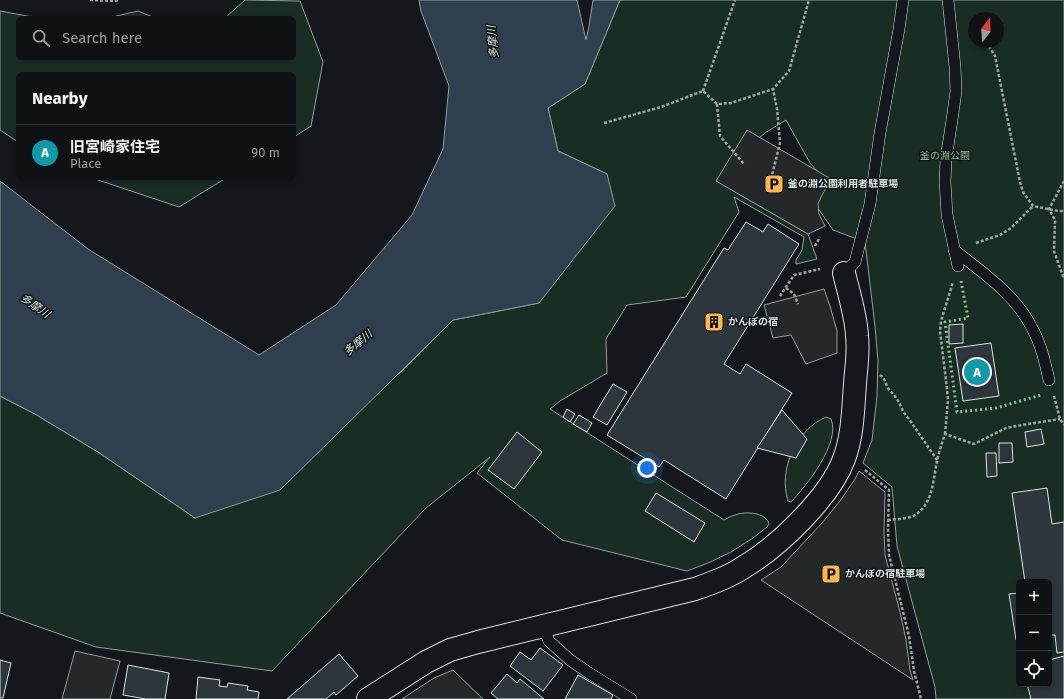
<!DOCTYPE html>
<html lang="en">
<head>
<meta charset="utf-8">
<style>
  :root { --surface:#0f1215; --page:#181b1e; --text:#f1f3f6; --muted:#9b9ea0; --line:#2f3234; --accent:#ffb74d }
  body { margin:0; font-family:"Fira Sans","Noto Sans JP",sans-serif; background:var(--page); color:var(--text) }
  .controls { position:absolute; right:12px; bottom:12px; display:grid; overflow:hidden; border-radius:6px; box-shadow:0 2px 6px #0003 }
  .controls button { width:36px; height:36px; display:grid; place-items:center; padding:0; border:0; border-bottom:1px solid var(--line); background:var(--surface); color:var(--text); font:20px sans-serif }
  .compass { position:absolute; left:968px; top:12px; width:36px; height:36px; border-radius:50%; background:var(--surface); box-shadow:0 2px 6px #0003; rotate:17deg }
  .you { position:absolute; left:647px; top:468px; width:14px; height:14px; margin:-10px; border:3px solid #fff; border-radius:50%; background:#1a73e8; box-shadow:0 0 0 6px #1a73e833 }
  .badge { display:grid; place-items:center; width:26px; height:26px; border-radius:50%; background:var(--accent); color:#fff; font-size:13px; font-weight:700 }
  .pin { position:absolute; translate:-50% -50%; border:2px solid #fff; box-shadow:0 1px 4px #0006 }
  .list { margin:0; padding:0; list-style:none }
  h2 { display:flex; justify-content:space-between; align-items:center; height:52px; margin:0; padding:0 16px; font-size:17px }
  h2 small { font-size:13px; font-weight:400; color:var(--muted) }
  .list li { display:grid; grid-template-columns:26px 1fr auto; gap:12px; align-items:center; box-sizing:border-box; height:56px; padding:0 16px; border-top:1px solid var(--line) }
  .list b { display:block; font-size:15px; white-space:nowrap }
  .list p { margin:0; font-size:13px; white-space:nowrap; color:var(--muted) }
  .list em { font-size:13px; font-style:normal; color:var(--muted) }
  .icon { flex:none; width:22px; height:22px; fill:none; stroke:currentColor; stroke-width:2; stroke-linecap:round; stroke-linejoin:round }
  .map { position:relative; flex:none; width:1064px; height:699px; overflow:hidden }
  .search { position:absolute; background:var(--surface); box-shadow:0 2px 6px #0003; left:16px; top:16px; width:280px; height:44px; display:flex; align-items:center; gap:10px; box-sizing:border-box; padding:0 14px; border-radius:6px; color:var(--muted); font-size:15px }
  .panel { position:absolute; background:var(--surface); box-shadow:0 2px 6px #0003; left:16px; top:72px; width:280px; height:108px; border-radius:6px }
  .map>svg:first-child { display:block }
  .green { fill:#1a2d24; stroke:#939e99; fill-rule:evenodd }
  .parking { fill:#24282b; stroke:#939e99 }
  .water { fill:#2f3f4d; stroke:#939e99 }
  .building { fill:#2c363c; stroke:#d8e6dc }
  .lines { fill:none; stroke-linecap:round; stroke-linejoin:round }
  .lane-casing { stroke:#d8e6dc; stroke-width:12 }
  .secondary-casing { stroke:#d8e6dc; stroke-width:24 }
  .path { stroke:#9da8a2; stroke-width:2.5; stroke-dasharray:3 2; stroke-linecap:butt }
  .lane { stroke:#14181c; stroke-width:11 }
  .secondary { stroke:#14181c; stroke-width:22 }
  .hedge { stroke:#8ac095; stroke-width:3; stroke-dasharray:2 3; stroke-linecap:butt }
  .labels { text-anchor:middle; dominant-baseline:central; stroke-width:3; stroke-linejoin:round; paint-order:stroke }
  .park-label { font-size:10px; fill:#8ac095; stroke:#14181c }
  .poi-label { font-size:10px; font-weight:bold; fill:#d8e6dc; stroke:#14181c; text-anchor:start }
  .water-label { font-size:11px; font-style:italic; fill:#d8e6dc; stroke:#14181c }
</style>
</head>
<body>
<div class="map">
<svg width="1064" height="699" viewBox="0 0 1064 699">
  <rect width="100%" height="100%" fill="#14181c"/>
  <g class="green">
    <polygon points="245,0 300,1 323,62 311,126 294,137 294,74 18,74 18,142 0,130 0,11 38,18 18,18 18,58 294,58 294,18 225,18"/>
    <path d="M620 0H1064V699H936L935 687 897 546 892 487 863 463 872 440 877 396 878 361 875 326 865 242 833 230 815 204 825 180 810 163 786 120 765 133 741 153 732 190 808 234 817 259 796 264V260L802 250 804 237 734 197 739 212 686 297 627 305 606 339 607 373 560 401 550 409 724 520C728 518 731 516 735 515 745 511 766 512 769 524L767 527 753 538 731 552 708 563 687 571 562 540 477 473 490 457 426 508 272 671 96 647 0 613V396L35 414 98 452 195 518 400 373 453 320 539 303 607 174 558 151 548 108 585 84ZM974 18H998V42H974ZM1019 582H1049V684H1019Z"/>
    <polygon points="138,11 155,18 108,18"/>
    <polygon points="92,178 226,178 179,207"/>
    <path d="M826 417 831 419C841 443 806 486 791 502L788 501C778 469 796 430 826 417Z"/>
  </g>
  <g class="parking">
    <polygon points="747,130 831,179 821,197 818,204 819,214 825,226 808,234 716,181"/>
    <polygon points="824,289 830,306 837,331 837,353 806,364 791,335 773,338 764,305"/>
    <polygon points="859,471 885,492 884,532 885,555 900,612 906,640 910,670 913,680 761,580 781,567 822,523 840,501 855,479"/>
    <polygon points="75,651 120,661 110,699 62,699"/>
    <polygon points="453,670 483,699 402,699 434,678"/>
  </g>
  <polygon class="water" points="419,0 577,0 586,40 589,26 593,0 620,0 585,84 548,108 558,151 607,174 615,206 539,303 453,320 280,490 195,518 98,452 35,414 0,396 0,181 88,249 259,355 336,305 412,215 443,149 449,86 421,11"/>
  <g class="building">
    <polygon points="746,222 763,232 768,224 799,244 724,364 740,374 746,364 792,393 726,499 664,460 659,467 607,435 724,248 728,250"/>
    <polygon points="963,324 963,343 949,344 949,325"/>
    <polygon points="991,343 999,396 963,401 955,348"/>
    <polygon points="613,384 627,392 607,425 593,417"/>
    <polygon points="567,409 575,414 570,422 563,417"/>
    <polygon points="782,410 807,439 796,458 757,448"/>
    <polygon points="579,415 592,423 587,432 573,424"/>
    <polygon points="1041,429 1044,444 1027,447 1025,432"/>
    <polygon points="517,432 542,452 514,489 488,470"/>
    <polygon points="999,443 1012,443 1013,462 999,463"/>
    <polygon points="986,453 996,453 997,476 987,477"/>
    <polygon points="1047,488 1052,524 1064,522 1064,652 1057,653 1055,635 1049,635 1049,582 1025,582 1012,493"/>
    <polygon points="656,493 705,523 694,542 645,511"/>
    <polygon points="1019,593 1019,640 1016,640 1009,594"/>
    <polygon points="540,648 563,665 543,691 510,666 520,652 531,660"/>
    <polygon points="339,654 358,676 336,695 334,692 326,699 287,699"/>
    <polygon points="1064,656 1064,699 1031,699 1027,684 1049,684 1049,660"/>
    <polygon points="0,660 11,663 3,698 0,698"/>
    <polygon points="128,665 169,673 165,699 146,699 123,695"/>
    <polygon points="507,674 517,683 520,679 544,699 498,699 491,693"/>
    <polygon points="578,675 613,695 611,699 565,699"/>
    <polygon points="198,677 220,680 219,686 227,687 228,683 248,686 247,690 259,692 258,699 196,699"/>
  </g>
  <g class="lines">
    <defs>
      <g id="lane">
        <polyline points="948,0 955,67 956,91 953,113 946,159 945,182 947,215 958,266"/>
        <path d="M954 250C982 272 1016 295 1032 328 1041 344 1045 362 1049 380"/>
        <polyline points="844,273 855,262 870,204 880,133 899,29 903,0"/>
        <polyline points="543,627 549,641 570,660 589,673 631,699"/>
      </g>
      <path id="secondary" d="M368 699 426 662 450 650 478 642 695 589C712 583 729 577 744 567 779 546 830 497 844 459 853 435 853 409 855 384 856 368 859 352 857 336 856 315 849 294 844 273"/>
    </defs>
    <use href="#lane" class="lane-casing"/>
    <use href="#secondary" class="secondary-casing"/>
    <g class="path">
      <polyline points="90,0 115,1 118,0"/>
      <polyline points="969,28 974,31"/>
      <polyline points="986,42 995,56 1020,182 1023,192 1033,206 1058,211 1064,211"/>
      <polyline points="703,91 735,0"/>
      <polyline points="717,104 720,136 744,164"/>
      <polyline points="604,123 661,107 703,91 717,104 731,103 773,89 789,71 809,0"/>
      <polyline points="771,179 780,143 777,109 773,89"/>
      <polyline points="1064,181 1049,209 1055,220 1054,251 1064,279"/>
      <polyline points="976,243 1000,235 1011,228 1033,206"/>
      <polyline points="815,246 820,237"/>
      <polyline points="786,288 794,294 798,304"/>
      <polyline points="780,296 794,275 820,269"/>
      <path d="M880 375C885 378 885 383 888 388 889 391 892 392 894 395 901 403 901 411 909 419L937 460"/>
      <polyline points="1054,396 1060,419 1064,425"/>
      <polyline points="945,434 948,400 947,389 940,331 941,321 953,282"/>
      <polyline points="865,470 889,490 888,530 889,555 909,636 914,671 921,699"/>
      <path d="M888 520C896 519 906 519 913 516 933 506 933 480 937 461 939 452 942 443 945 434L974 444 1006 428 1016 426 1060 419"/>
    </g>
    <use href="#lane" class="lane"/>
    <use href="#secondary" class="secondary"/>
    <polyline class="hedge" points="961,281 968,318 945,322 957,412 996,408 1041,395"/>
  </g>
  <defs>
    <symbol id="parking-square" viewBox="-11 -11 22 22"><rect x="-9" y="-9" width="18" height="18" rx="4" fill="#ffb74d" stroke="#14181c"/><path d="M-3.5-5.5H1a3.5 3.5 0 0 1 0 7H-1V5.5H-3.5ZM-1-3.4V-.6H.8a1.4 1.4 0 0 0 0-2.8Z" fill="#111"/></symbol>
    <symbol id="building-square" viewBox="-11 -11 22 22"><rect x="-9" y="-9" width="18" height="18" rx="4" fill="#ffb74d" stroke="#14181c"/><path d="M-4-6H4V6H1V3H-1V6H-4ZM-2.5-4.3h1.7v1.8h-1.7ZM.8-4.3h1.7v1.8H.8ZM-2.5-1h1.7V.8h-1.7ZM.8-1h1.7V.8H.8Z" fill="#111"/></symbol>
  </defs>
  <g fill-rule="evenodd">
    <use href="#parking-square" x="763" y="173" width="22" height="22"/>
    <use href="#building-square" x="703" y="311" width="22" height="22"/>
    <use href="#parking-square" x="820" y="563" width="22" height="22"/>
  </g>
  <g class="labels">
    <g class="park-label">
      <text x="945" y="156">釜の淵公園</text>
    </g>
    <g class="poi-label">
      <text x="788" y="184">釜の淵公園利用者駐車場</text>
      <text x="728" y="322">かんぽの宿</text>
      <text x="845" y="574">かんぽの宿駐車場</text>
    </g>
    <g class="water-label">
      <text transform="translate(493 42) rotate(-95)">多摩川</text>
      <text transform="translate(35 306) rotate(35)">多摩川</text>
      <text transform="translate(358 343) rotate(-40)">多摩川</text>
    </g>
  </g>
</svg>
<div class="controls">
<button>+</button>
<button>−</button>
<button><svg class="icon" aria-label="locate" viewBox="0 0 24 24"><circle cx="12" cy="12" r="6"/><path d="M12 2v4M12 18v4M2 12h4M18 12h4"/></svg></button>
</div>
<svg class="compass" viewBox="-18 -18 36 36"><path d="M0-13l5 13h-10z" fill="#e53935"/><path d="M0 13l5-13h-10z" fill="#9b9ea0"/></svg>
<div class="you"></div>
<div class="pin badge" style="left:977px;top:372px;background:#0f9aa8">A</div>
<div class="search"><svg class="icon" aria-label="search" viewBox="0 0 24 24"><circle cx="10" cy="10" r="6"/><path d="M15 15l6 6"/></svg>Search here</div>
<section class="panel">
<h2>Nearby<small></small></h2>
<ul class="list">
<li><span class="badge" style="background:#0f9aa8">A</span><div><b>旧宮崎家住宅</b><p>Place</p></div><em>90 m</em></li>
</ul>
</section>
</div>
</body>
</html>
